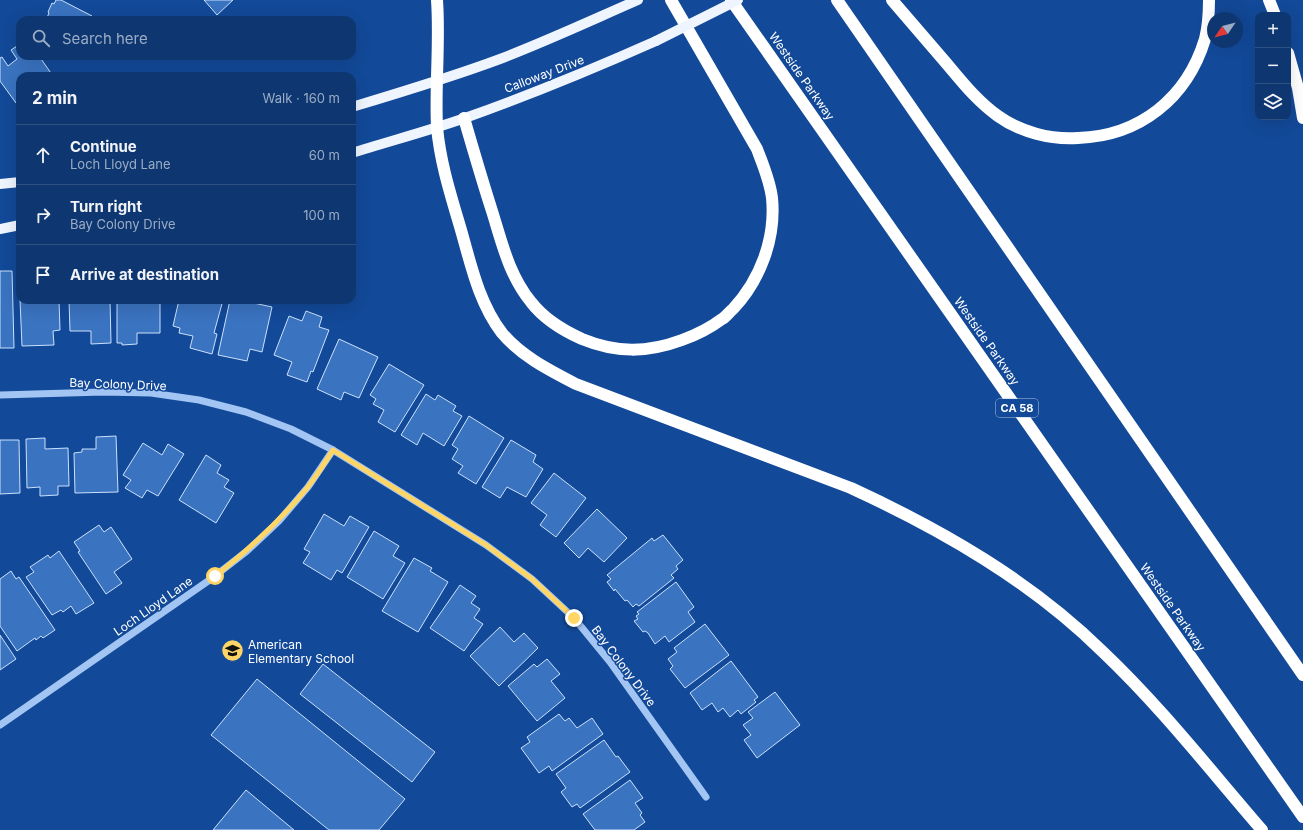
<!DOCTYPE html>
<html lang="en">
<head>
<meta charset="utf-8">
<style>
  :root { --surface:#0e3772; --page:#173f77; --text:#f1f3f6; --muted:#9bacc4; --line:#2e5184 }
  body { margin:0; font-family:Inter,sans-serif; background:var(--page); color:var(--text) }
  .controls { position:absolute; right:12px; top:12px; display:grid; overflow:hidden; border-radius:8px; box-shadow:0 4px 16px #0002 }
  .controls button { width:36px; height:36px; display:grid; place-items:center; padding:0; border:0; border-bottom:1px solid var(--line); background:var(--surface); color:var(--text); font:20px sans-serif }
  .compass { position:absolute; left:1207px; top:12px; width:36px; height:36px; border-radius:50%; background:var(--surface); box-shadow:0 4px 16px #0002; rotate:235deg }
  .stop { position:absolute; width:12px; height:12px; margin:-9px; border:3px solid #ffd665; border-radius:50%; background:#fff }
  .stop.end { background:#ffd665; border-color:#fff; box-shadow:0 1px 4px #0008 }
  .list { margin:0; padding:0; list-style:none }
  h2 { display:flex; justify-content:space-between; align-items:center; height:52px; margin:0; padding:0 16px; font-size:17px }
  h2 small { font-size:13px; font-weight:400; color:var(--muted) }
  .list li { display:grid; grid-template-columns:26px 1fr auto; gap:12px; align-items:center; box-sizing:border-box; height:60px; padding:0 16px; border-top:1px solid var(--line) }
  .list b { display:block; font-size:15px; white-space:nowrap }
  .list p { margin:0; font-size:13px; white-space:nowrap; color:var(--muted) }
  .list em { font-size:13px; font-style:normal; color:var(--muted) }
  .icon { flex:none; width:22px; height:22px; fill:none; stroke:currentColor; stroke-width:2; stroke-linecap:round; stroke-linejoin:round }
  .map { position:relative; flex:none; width:1303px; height:830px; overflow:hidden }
  .search { position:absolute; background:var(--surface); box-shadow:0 4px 16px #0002; left:16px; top:16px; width:340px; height:44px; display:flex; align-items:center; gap:10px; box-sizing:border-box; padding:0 14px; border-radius:12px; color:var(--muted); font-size:15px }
  .panel { position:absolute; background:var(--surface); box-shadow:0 4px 16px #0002; left:16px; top:72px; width:340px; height:232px; border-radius:12px }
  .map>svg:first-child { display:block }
  .building { fill:#3a73c0; stroke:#cbe1fd }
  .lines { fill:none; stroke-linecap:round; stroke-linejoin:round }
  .minor { stroke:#a3c5f3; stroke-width:7 }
  .major { stroke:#eff5ff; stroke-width:10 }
  .highway { stroke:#fff; stroke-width:12 }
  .major-bridge { stroke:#eff5ff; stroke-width:10 }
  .route { stroke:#ffd665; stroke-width:5 }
  .labels { text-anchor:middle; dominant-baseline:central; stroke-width:3; stroke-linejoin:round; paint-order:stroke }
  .shield { fill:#124998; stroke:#b8c8e0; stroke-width:1 }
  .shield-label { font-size:11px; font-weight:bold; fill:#fff }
  .street-label { font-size:12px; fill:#fff; stroke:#124998 }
  .poi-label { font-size:12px; fill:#fff; stroke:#124998; text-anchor:start }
</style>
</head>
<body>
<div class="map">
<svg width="1303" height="830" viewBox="0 0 1303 830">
  <rect width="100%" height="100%" fill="#124998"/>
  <g class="building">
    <polygon points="56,0 61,0 92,16 90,20 46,20 49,13 48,12 52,3 54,4"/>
    <polygon points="204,0 233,0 217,15"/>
    <polygon points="20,44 20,56 39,56 53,76 20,76 20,100 16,103 0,81 0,58 2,57 8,66 17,59 11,50"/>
    <polygon points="0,271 12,271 14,348 0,348"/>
    <polygon points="20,300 59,300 60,330 53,331 54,345 22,346"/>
    <polygon points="69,300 110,300 111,343 91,344 91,331 70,331"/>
    <polygon points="117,300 160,300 160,333 137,333 137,344 122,345 122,343 117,343"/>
    <polygon points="179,300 223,300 214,333 217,334 212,354 190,348 193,336 179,333 180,328 173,326"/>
    <polygon points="230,300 240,300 272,307 262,352 250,349 247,361 218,355"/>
    <polygon points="306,311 322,317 319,327 329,330 313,372 311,371 307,382 287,375 292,362 274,355 289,316 302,321"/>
    <polygon points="339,339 378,357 359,398 344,392 341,400 317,389"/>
    <polygon points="389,364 424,385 395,432 378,422 384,410 373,404 376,399 370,395"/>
    <polygon points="426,394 435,400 438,395 456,406 453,411 462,416 444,446 423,433 417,445 401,435"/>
    <polygon points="469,416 504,438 476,484 458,473 463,466 452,459 458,449 452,445"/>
    <polygon points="116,436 118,492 75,493 74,453 82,452 82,449 96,449 96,437"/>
    <polygon points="45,438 45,449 68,448 69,486 58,486 58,495 40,496 40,487 27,488 26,439"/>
    <polygon points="0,440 19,440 20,493 0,494"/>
    <polygon points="511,440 536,455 533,462 543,469 526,497 507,487 500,498 482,487"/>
    <polygon points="143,443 162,455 168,444 184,454 158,496 147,490 142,498 125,488 131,480 123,475"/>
    <polygon points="206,455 221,465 217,473 229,480 224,487 234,493 216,523 179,500"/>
    <polygon points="554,473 586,498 556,537 540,525 547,515 531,503"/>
    <polygon points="597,509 627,538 604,562 588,548 579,558 564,543"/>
    <polygon points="324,514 344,526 350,516 369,527 342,573 337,570 331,580 303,563 310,552 304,549"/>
    <polygon points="99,525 104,532 111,527 132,559 114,572 122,583 106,594 78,552 80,551 74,542"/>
    <polygon points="374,531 399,546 393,556 405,563 383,599 347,577"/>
    <polygon points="663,535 683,560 676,566 678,569 671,575 674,578 639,606 636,604 633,607 627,600 625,601 615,589 614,591 607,582 611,579 607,575 652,538 654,541"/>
    <polygon points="59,551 94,603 76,614 71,606 63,612 61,610 52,615 26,577 34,572 30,567 48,555 50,558"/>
    <polygon points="414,558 432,568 430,571 448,582 418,632 382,611"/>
    <polygon points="11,571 16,579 19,577 55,630 43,638 41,636 36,640 35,638 17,651 0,626 0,579"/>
    <polygon points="676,582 694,607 688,612 695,622 669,642 665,636 655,644 648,633 645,631 643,632 634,621 638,619 636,616 639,614 637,612"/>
    <polygon points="460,585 476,596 471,603 480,609 474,618 483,624 464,651 430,628"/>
    <polygon points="705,624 729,655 685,688 670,669 673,666 668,659 677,652 674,648"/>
    <polygon points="500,627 514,642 524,633 538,648 499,686 470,656"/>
    <polygon points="0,635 16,659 0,670"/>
    <polygon points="547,659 560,674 551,681 565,698 537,721 508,686 534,664 537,667"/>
    <polygon points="731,661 758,697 754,700 756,702 741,714 738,710 730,717 723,708 718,712 712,703 702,710 690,693"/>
    <polygon points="323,664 435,752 412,782 300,694"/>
    <polygon points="257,679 405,799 379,830 329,830 211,735"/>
    <polygon points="775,692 800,725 757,758 744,740 751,735 743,725 753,718 748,712"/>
    <polygon points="559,714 565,721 569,718 577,728 592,718 603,734 552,771 549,766 539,773 521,748 530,742 527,737"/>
    <polygon points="604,740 616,757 618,756 630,772 580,808 577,804 572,807 561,792 566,788 556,774"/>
    <polygon points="630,780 643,798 635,803 642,813 640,815 645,822 634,830 595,830 583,814"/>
    <polygon points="246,790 294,830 213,830"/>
  </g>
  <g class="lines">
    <g class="minor">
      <polyline points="0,395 103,392 151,393 199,400 246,412 291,429 333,450 486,545 532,579 574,618 610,662 706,797"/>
      <polyline points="0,725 211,579 247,551 279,521 308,487 333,450"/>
    </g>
    <g class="major">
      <path d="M352 107C402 92 452 77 500 59 547 41 592 20 638 0"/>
      <path d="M352 153C390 141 428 131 465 118 530 95 593 69 656 41"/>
      <polyline points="0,184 20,182"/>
      <polyline points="0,229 20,225"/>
    </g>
    <g class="highway">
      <path d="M437 0C440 42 435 85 437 127 440 162 451 196 461 230 471 265 479 303 502 333 521 356 549 370 576 384L851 488C942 530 1031 581 1103 652 1161 707 1210 770 1262 830"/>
      <polyline points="731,0 1303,817"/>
      <polyline points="837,0 1303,675"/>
      <path d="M892 0C910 21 929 43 947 64 963 83 978 102 998 116 1020 132 1051 140 1078 138 1140 136 1187 98 1205 39 1208 27 1209 13 1209 0"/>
      <polyline points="1269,0 1275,15"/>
      <polyline points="1288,53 1298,88 1303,118"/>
      <path d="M464 118C473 149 482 180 492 211 502 243 509 275 531 302 544 319 562 330 582 339 616 353 647 353 682 340 696 335 710 328 722 319 726 317 729 312 733 309 760 280 776 239 772 198 770 181 763 165 757 149L671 0"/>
    </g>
    <polyline class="major-bridge" points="656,41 738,0"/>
  </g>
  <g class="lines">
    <path class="route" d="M215 576C250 549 279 522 307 488 317 476 325 462 333 450L486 545 532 579 574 618"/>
  </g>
  <defs>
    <symbol id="school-disc" viewBox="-11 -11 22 22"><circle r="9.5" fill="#ffd665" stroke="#124998"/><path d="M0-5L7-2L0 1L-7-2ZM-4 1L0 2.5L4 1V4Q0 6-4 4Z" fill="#111"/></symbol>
  </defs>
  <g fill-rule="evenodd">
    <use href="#school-disc" x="220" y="638" width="25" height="25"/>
  </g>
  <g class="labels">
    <rect class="shield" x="996" y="399" width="42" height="18" rx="3"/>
    <g class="shield-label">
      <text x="1017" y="408">CA 58</text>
    </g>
    <g class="street-label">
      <text transform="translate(544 74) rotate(-21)">Calloway Drive</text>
      <text transform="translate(802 76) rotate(55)">Westside Parkway</text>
      <text transform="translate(987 341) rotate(55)">Westside Parkway</text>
      <text transform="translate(118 384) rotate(2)">Bay Colony Drive</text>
      <text transform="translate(153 606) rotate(-35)">Loch Lloyd Lane</text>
      <text transform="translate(1173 607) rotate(55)">Westside Parkway</text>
      <text transform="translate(624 666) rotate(53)">Bay Colony Drive</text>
    </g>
    <g class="poi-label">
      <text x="248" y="644">American<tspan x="248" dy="14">Elementary School</tspan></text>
    </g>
  </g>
</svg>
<div class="controls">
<button>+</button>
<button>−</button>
<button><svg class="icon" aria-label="layers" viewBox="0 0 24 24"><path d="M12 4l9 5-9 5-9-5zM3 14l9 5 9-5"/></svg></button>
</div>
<svg class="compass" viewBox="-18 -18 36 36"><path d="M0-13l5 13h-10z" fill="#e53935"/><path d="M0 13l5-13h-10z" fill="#9bacc4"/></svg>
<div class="stop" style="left:215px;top:576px"></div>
<div class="stop end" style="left:574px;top:618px"></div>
<div class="search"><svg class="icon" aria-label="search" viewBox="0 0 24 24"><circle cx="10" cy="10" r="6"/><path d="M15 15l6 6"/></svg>Search here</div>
<section class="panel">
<h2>2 min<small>Walk · 160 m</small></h2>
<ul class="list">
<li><svg class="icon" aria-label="ahead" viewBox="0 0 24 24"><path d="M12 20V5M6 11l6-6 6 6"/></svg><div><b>Continue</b><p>Loch Lloyd Lane</p></div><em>60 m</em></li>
<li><svg class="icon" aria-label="right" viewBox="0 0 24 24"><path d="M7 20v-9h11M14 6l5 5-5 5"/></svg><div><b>Turn right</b><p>Bay Colony Drive</p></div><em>100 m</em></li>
<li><svg class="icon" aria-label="arrive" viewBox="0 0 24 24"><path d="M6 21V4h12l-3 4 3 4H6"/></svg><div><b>Arrive at destination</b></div></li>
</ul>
</section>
</div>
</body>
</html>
